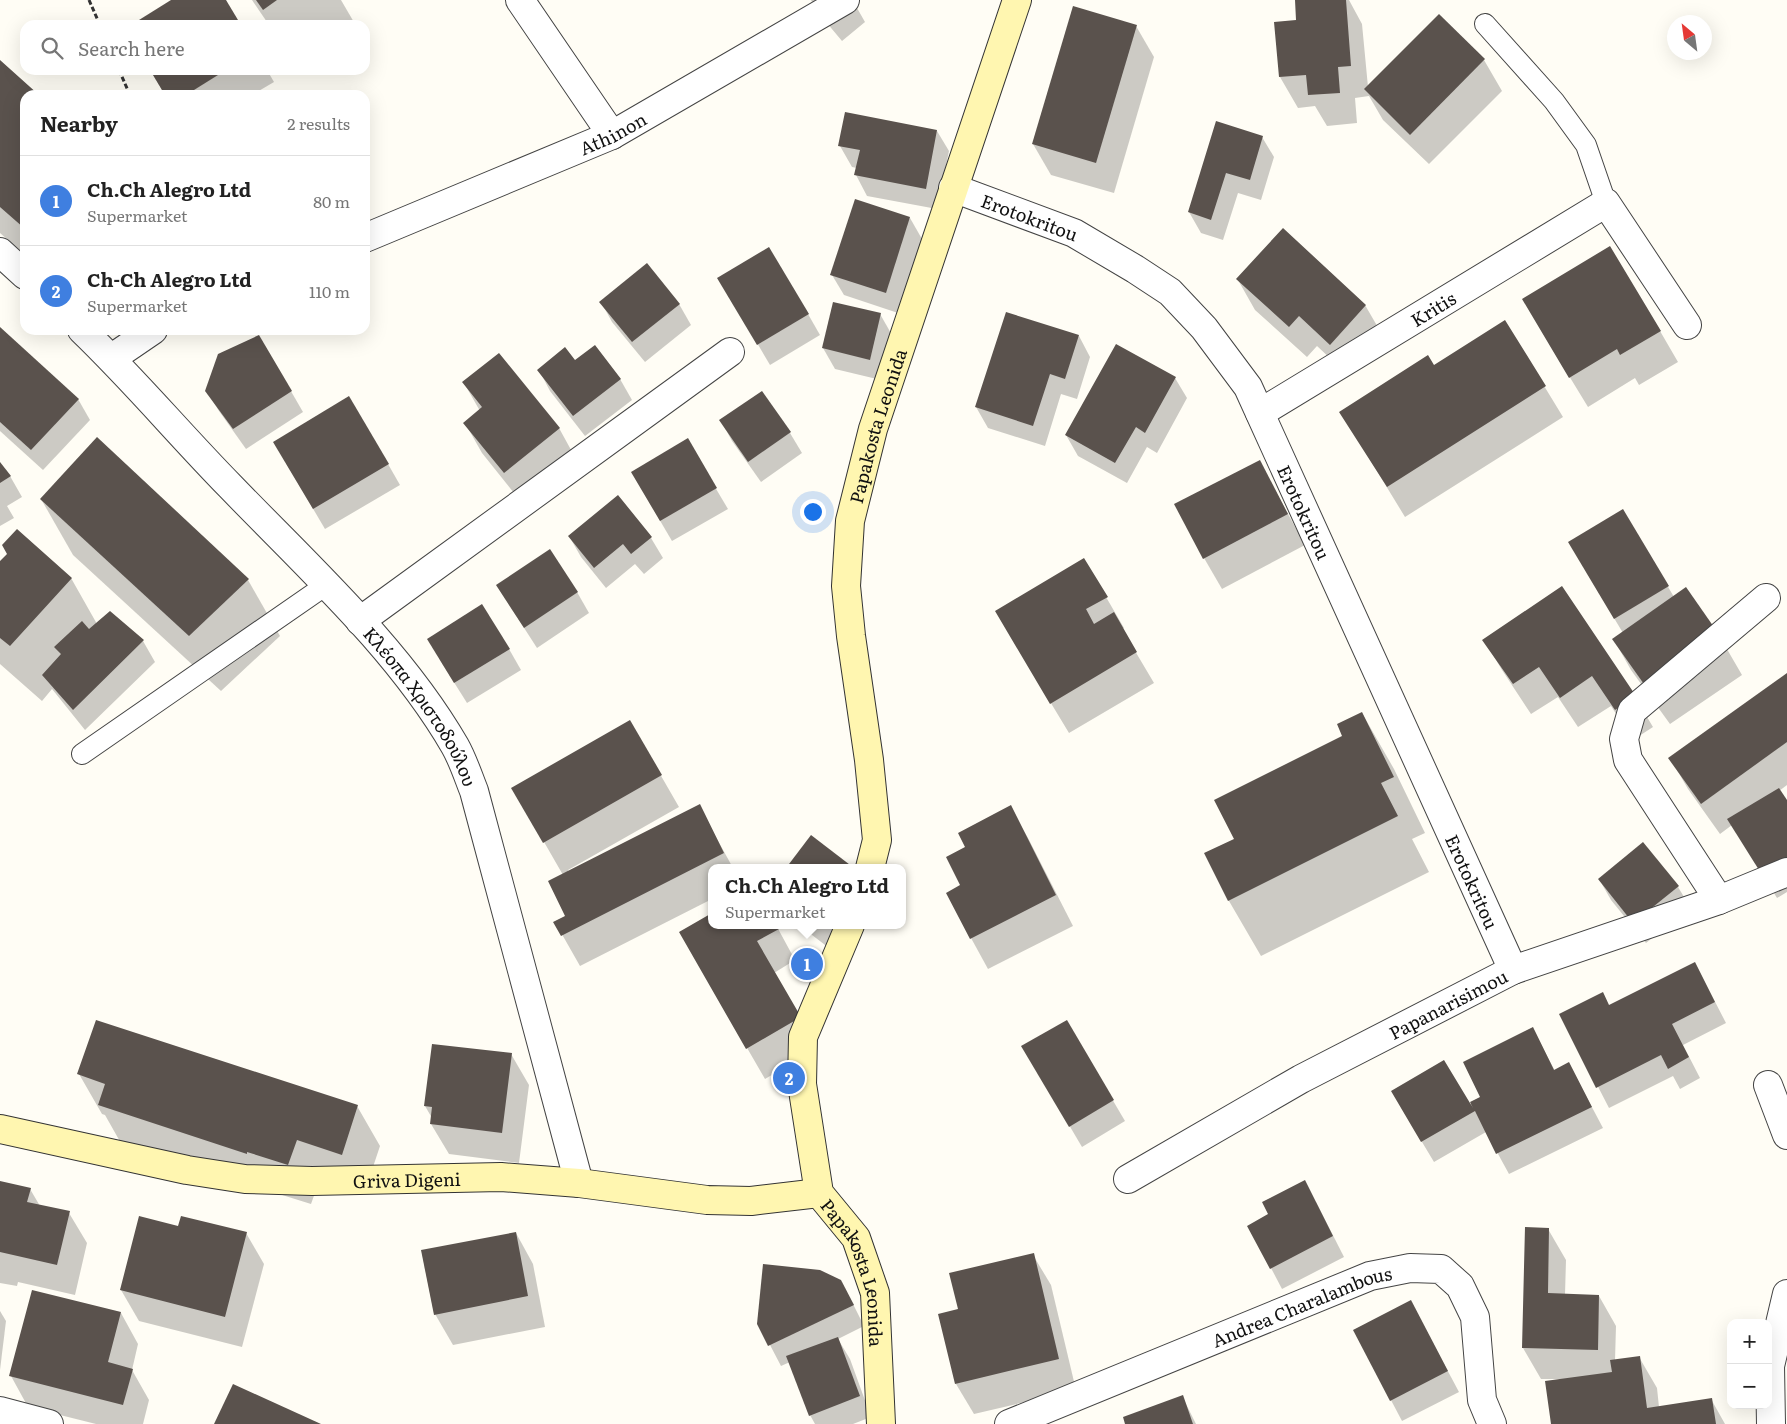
<!DOCTYPE html>
<html lang="en">
<head>
<meta charset="utf-8">
<style>
  :root { --surface:#fff; --page:#f2f2f2; --text:#222; --muted:#767676; --line:#e0e0e0; --accent:#ea580c }
  body { margin:0; font-family:Literata,serif; background:var(--page); color:var(--text) }
  .controls { position:absolute; right:15px; bottom:15px; display:grid; overflow:hidden; border-radius:10px; box-shadow:0 5px 20px #0002 }
  .controls button { width:45px; height:45px; display:grid; place-items:center; padding:0; border:0; border-bottom:1px solid var(--line); background:var(--surface); color:var(--text); font:25px sans-serif }
  .compass { position:absolute; left:1667px; top:15px; width:45px; height:45px; border-radius:50%; background:var(--surface); box-shadow:0 5px 20px #0002; rotate:331deg }
  .you { position:absolute; left:812px; top:511px; width:18px; height:18px; margin:-12px; border:4px solid #fff; border-radius:50%; background:#1a73e8; box-shadow:0 0 0 8px #1a73e833 }
  .badge { display:grid; place-items:center; width:32px; height:32px; border-radius:50%; background:var(--accent); color:#fff; font-size:16px; font-weight:700 }
  .pin { position:absolute; translate:-50% -50%; border:2px solid #fff; box-shadow:0 1px 5px #0006 }
  .popup { position:absolute; left:708px; top:864px; width:198px; height:65px; box-sizing:border-box; display:grid; place-content:center; border-radius:10px; background:var(--surface); filter:drop-shadow(0 1px 4px #0005); font-size:16px; white-space:nowrap; color:var(--muted) }
  .popup b { font-size:19px; color:var(--text) }
  .popup::after { content:''; position:absolute; left:50%; top:100%; margin-left:-10px; border:10px solid transparent; border-top-color:var(--surface) }
  .list { margin:0; padding:0; list-style:none }
  h2 { display:flex; justify-content:space-between; align-items:center; height:65px; margin:0; padding:0 20px; font-size:21px }
  h2 small { font-size:16px; font-weight:400; color:var(--muted) }
  .list li { display:grid; grid-template-columns:32px 1fr auto; gap:15px; align-items:center; box-sizing:border-box; height:90px; padding:0 20px; border-top:1px solid var(--line) }
  .list b { display:block; font-size:19px; white-space:nowrap }
  .list p { margin:0; font-size:16px; white-space:nowrap; color:var(--muted) }
  .list em { font-size:16px; font-style:normal; color:var(--muted) }
  .icon { flex:none; width:28px; height:28px; fill:none; stroke:currentColor; stroke-width:2; stroke-linecap:round; stroke-linejoin:round }
  .map { position:relative; flex:none; width:1787px; height:1424px; overflow:hidden }
  .search { position:absolute; background:var(--surface); box-shadow:0 5px 20px #0002; left:20px; top:20px; width:350px; height:55px; display:flex; align-items:center; gap:12px; box-sizing:border-box; padding:0 18px; border-radius:15px; color:var(--muted); font-size:19px }
  .panel { position:absolute; background:var(--surface); box-shadow:0 5px 20px #0002; left:20px; top:90px; width:350px; height:245px; border-radius:15px }
  .map>svg:first-child { display:block }
  .shadow { fill:#0003 }
  .building { fill:#5a524d }
  .lines { fill:none; stroke-linecap:round; stroke-linejoin:round }
  .service-casing { stroke:#444; stroke-width:22 }
  .minor-casing { stroke:#444; stroke-width:30 }
  .secondary-casing { stroke:#333; stroke-width:30 }
  .path { stroke:#333; stroke-width:3; stroke-dasharray:5 2.5; stroke-linecap:butt }
  .service { stroke:#fff; stroke-width:20 }
  .minor { stroke:#fff; stroke-width:28 }
  .secondary { stroke:#fff6b0; stroke-width:28 }
  .labels { text-anchor:middle; dominant-baseline:central; stroke-width:5; stroke-linejoin:round; paint-order:stroke }
  .street-label { font-size:18px; fill:#111; stroke:#fff }
</style>
</head>
<body>
<div class="map">
<svg width="1787" height="1424" viewBox="0 0 1787 1424">
  <rect width="100%" height="100%" fill="#fffdf5"/>
  <g class="shadow">
    <polygon points="252,0 341,0 355,24 269,25"/>
    <polygon points="811,0 854,0 853,1 865,22 842,41 816,10"/>
    <polygon points="1296,0 1349,0 1362,24 1368,87 1484,60 1502,91 1429,164 1383,120 1369,96 1355,98 1357,123 1327,126 1315,106 1298,108 1280,77 1275,23 1298,21"/>
    <polygon points="1136,26 1154,57 1114,193 1051,175 1033,144"/>
    <polygon points="0,62 37,95 25,95 25,255 0,233"/>
    <polygon points="150,70 267,70 274,82 252,95 165,95"/>
    <polygon points="1217,123 1262,137 1274,157 1261,200 1238,193 1223,240 1201,233 1189,212"/>
    <polygon points="937,131 949,151 937,209 867,196 856,175 857,168 852,167 840,146"/>
    <polygon points="910,218 922,239 898,313 844,295 832,275"/>
    <polygon points="1238,280 1365,305 1383,336 1348,375 1317,346 1307,357 1255,310"/>
    <polygon points="731,299 808,314 820,335 770,365"/>
    <polygon points="601,302 679,304 691,325 645,362 612,322"/>
    <polygon points="880,314 892,335 881,380 835,369 823,348"/>
    <polygon points="1505,322 1563,417 1405,517 1341,412 1434,367"/>
    <polygon points="0,329 78,399 90,420 43,470 0,431"/>
    <polygon points="1541,330 1660,331 1678,362 1639,385 1635,378 1588,407"/>
    <polygon points="259,336 303,412 246,449 219,411 206,390"/>
    <polygon points="1079,336 1090,357 1077,399 1061,394 1045,446 988,428 976,407"/>
    <polygon points="575,362 620,379 632,400 585,436 550,391 539,370"/>
    <polygon points="1175,378 1187,398 1157,453 1147,447 1127,483 1078,456 1066,435"/>
    <polygon points="464,383 559,428 576,459 522,503 482,453 465,423 480,411"/>
    <polygon points="761,392 790,433 802,453 761,482 732,441 721,421"/>
    <polygon points="97,439 248,580 280,636 221,691 73,555 41,499"/>
    <polygon points="687,440 728,509 672,541 632,473"/>
    <polygon points="1259,461 1305,545 1222,589 1204,558"/>
    <polygon points="286,463 388,464 400,485 325,529"/>
    <polygon points="0,464 10,476 22,497 7,506 14,518 0,526"/>
    <polygon points="618,497 651,538 663,558 644,574 635,564 606,588 581,557 569,536"/>
    <polygon points="1623,511 1674,597 1724,644 1742,675 1670,724 1631,670 1614,640 1623,633 1587,573"/>
    <polygon points="0,563 71,578 97,624 110,612 143,641 155,662 85,730 52,689 42,701 0,664"/>
    <polygon points="497,586 577,592 589,613 537,648"/>
    <polygon points="1562,588 1635,697 1653,727 1633,740 1611,706 1578,727 1558,697 1531,714 1502,670 1484,640"/>
    <polygon points="1106,597 1124,628 1122,629 1154,683 1069,733 1014,642"/>
    <polygon points="509,649 521,670 467,703 440,660"/>
    <polygon points="1787,674 1787,785 1779,791 1787,803 1787,892 1777,898 1732,825 1720,834 1688,789 1670,758"/>
    <polygon points="1362,713 1394,769 1425,833 1412,839 1429,872 1261,956 1229,901 1206,854 1235,839 1344,736"/>
    <polygon points="630,722 679,807 568,870 569,872 699,806 733,868 712,868 712,899 580,966 555,922 567,916 563,875 513,788"/>
    <polygon points="1010,807 1028,838 1073,926 988,969 971,938 962,886 967,848"/>
    <polygon points="1599,879 1678,887 1690,907 1646,943 1611,900"/>
    <polygon points="712,914 712,925 776,925 795,960 774,973 817,1048 765,1079 680,932"/>
    <polygon points="799,925 846,925 829,948"/>
    <polygon points="1695,963 1726,1023 1683,1045 1700,1078 1680,1089 1673,1076 1609,1108 1561,1015 1609,1006"/>
    <polygon points="1066,1021 1125,1121 1082,1147 1023,1047"/>
    <polygon points="1533,1029 1555,1071 1569,1064 1603,1128 1509,1174 1486,1132 1434,1162 1404,1112 1469,1105 1482,1098"/>
    <polygon points="511,1054 529,1085 519,1163 449,1154 431,1124 432,1118 425,1106"/>
    <polygon points="79,1074 357,1106 380,1146 364,1194 320,1179 311,1204 122,1145 105,1115 102,1114"/>
    <polygon points="0,1182 30,1189 40,1206 69,1213 87,1243 75,1295 18,1282 17,1286 0,1283"/>
    <polygon points="1316,1202 1344,1257 1282,1289 1271,1268"/>
    <polygon points="1526,1229 1548,1229 1566,1260 1565,1295 1599,1296 1616,1326 1615,1361 1639,1357 1657,1388 1659,1407 1711,1399 1725,1424 1552,1424 1559,1379 1541,1379 1523,1348"/>
    <polygon points="246,1233 264,1264 242,1347 139,1321 121,1290"/>
    <polygon points="516,1233 533,1264 545,1327 453,1345 435,1314"/>
    <polygon points="1033,1255 1051,1285 1076,1390 974,1414 956,1384"/>
    <polygon points="852,1302 864,1326 838,1339 850,1359 871,1417 853,1424 815,1424 810,1415 790,1362 781,1366 759,1324"/>
    <polygon points="1411,1302 1459,1392 1402,1421 1354,1330"/>
    <polygon points="0,1311 6,1321 0,1370"/>
    <polygon points="121,1313 138,1344 132,1370 149,1400 143,1424 96,1424 28,1407 11,1376"/>
    <polygon points="1182,1396 1196,1424 1127,1424"/>
  </g>
  <g class="building">
    <polygon points="171,0 226,0 241,25 131,25"/>
    <polygon points="256,0 277,0 263,10"/>
    <polygon points="1295,0 1346,0 1351,66 1338,67 1340,93 1308,95 1306,75 1279,77 1274,22 1296,20"/>
    <polygon points="1073,6 1137,25 1096,163 1032,144"/>
    <polygon points="1439,14 1485,59 1410,135 1364,89"/>
    <polygon points="0,60 39,95 25,95 24,228 0,207"/>
    <polygon points="150,70 226,70 186,95 165,95"/>
    <polygon points="845,112 937,130 926,189 854,175 860,150 838,146"/>
    <polygon points="1216,121 1263,136 1250,180 1226,173 1211,220 1188,212"/>
    <polygon points="855,199 910,217 886,293 830,275"/>
    <polygon points="1283,228 1366,305 1330,345 1299,316 1289,327 1236,279"/>
    <polygon points="1610,246 1661,331 1620,355 1617,349 1569,378 1522,299"/>
    <polygon points="769,247 809,314 757,345 717,278"/>
    <polygon points="647,263 680,304 632,342 599,302"/>
    <polygon points="833,302 881,313 870,360 822,348"/>
    <polygon points="1006,312 1079,335 1065,379 1050,374 1033,426 975,407"/>
    <polygon points="1505,320 1546,386 1387,487 1339,412 1428,355 1434,365"/>
    <polygon points="0,327 79,399 31,450 0,422"/>
    <polygon points="259,335 292,391 233,429 205,391 218,354"/>
    <polygon points="1116,344 1176,377 1145,433 1136,427 1115,463 1065,435"/>
    <polygon points="595,345 621,379 573,416 537,370 565,347 575,360"/>
    <polygon points="499,353 560,428 504,473 463,423 482,407 462,382"/>
    <polygon points="762,391 791,432 748,462 719,420"/>
    <polygon points="349,396 389,464 313,509 273,442"/>
    <polygon points="97,437 249,579 189,636 40,499"/>
    <polygon points="688,438 717,488 660,521 631,472"/>
    <polygon points="1260,460 1288,514 1203,559 1174,504"/>
    <polygon points="0,462 11,476 0,483"/>
    <polygon points="618,495 652,537 631,554 623,544 594,568 568,536"/>
    <polygon points="1623,509 1669,586 1614,619 1568,542"/>
    <polygon points="17,529 72,578 10,646 0,638 0,561 7,554 2,545"/>
    <polygon points="550,549 578,592 524,628 496,585"/>
    <polygon points="1084,558 1108,597 1086,609 1094,624 1114,612 1137,652 1050,704 995,611"/>
    <polygon points="1562,586 1636,696 1615,710 1592,676 1560,698 1539,667 1513,684 1482,640"/>
    <polygon points="1686,587 1725,643 1651,694 1612,639"/>
    <polygon points="482,604 510,649 454,683 427,639"/>
    <polygon points="110,611 144,640 73,710 42,675 61,654 54,647 82,621 89,629"/>
    <polygon points="1787,673 1787,742 1701,804 1668,758"/>
    <polygon points="1362,712 1394,777 1381,783 1398,816 1228,901 1204,853 1234,839 1214,800 1342,736 1337,724"/>
    <polygon points="630,720 662,775 543,843 511,788"/>
    <polygon points="1779,788 1787,800 1787,864 1764,878 1727,819"/>
    <polygon points="700,804 724,853 561,936 553,922 565,916 548,881"/>
    <polygon points="1011,805 1056,895 970,939 946,893 960,885 946,857 965,847 958,833"/>
    <polygon points="811,835 854,868 786,868"/>
    <polygon points="1643,842 1679,886 1633,923 1598,879"/>
    <polygon points="712,913 712,925 777,925 779,929 757,941 801,1017 746,1049 679,932"/>
    <polygon points="1695,962 1715,1002 1672,1024 1689,1057 1668,1069 1661,1055 1596,1088 1559,1014 1603,992 1609,1005"/>
    <polygon points="96,1020 358,1105 342,1155 297,1140 288,1165 247,1152 247,1154 98,1105 105,1084 77,1074"/>
    <polygon points="1067,1020 1114,1100 1069,1127 1021,1046"/>
    <polygon points="1533,1027 1554,1070 1569,1062 1592,1107 1496,1154 1475,1111 1421,1142 1391,1091 1444,1060 1473,1108 1470,1102 1480,1097 1463,1062"/>
    <polygon points="432,1044 512,1053 502,1133 430,1124 432,1107 424,1106"/>
    <polygon points="1305,1180 1333,1236 1270,1269 1247,1226 1268,1214 1262,1202"/>
    <polygon points="0,1181 31,1188 27,1202 70,1211 57,1265 0,1252"/>
    <polygon points="139,1216 178,1226 181,1216 247,1232 225,1317 120,1290"/>
    <polygon points="1525,1227 1549,1228 1548,1293 1599,1295 1598,1350 1522,1348"/>
    <polygon points="516,1232 528,1296 434,1315 421,1250"/>
    <polygon points="1034,1253 1059,1359 955,1384 938,1314 958,1309 949,1273"/>
    <polygon points="763,1264 820,1270 841,1280 854,1305 768,1346 757,1324"/>
    <polygon points="32,1290 121,1312 108,1362 133,1369 123,1405 9,1376"/>
    <polygon points="1411,1300 1448,1371 1390,1401 1353,1330"/>
    <polygon points="838,1337 860,1396 809,1416 786,1356"/>
    <polygon points="1640,1356 1647,1408 1712,1398 1716,1424 1551,1424 1545,1381 1612,1372 1610,1360"/>
    <polygon points="233,1384 321,1424 214,1424"/>
    <polygon points="1183,1395 1193,1424 1125,1424 1123,1417"/>
  </g>
  <g class="lines">
    <defs>
      <g id="service">
        <polyline points="1485,24 1554,101 1586,145 1606,203"/>
        <polyline points="82,754 326,585"/>
      </g>
      <g id="minor">
        <polyline points="520,0 612,135"/>
        <path id="s1" d="M953 188 1074 233 1135 269 1170 292 1204 328 1248 387 1513 970"/>
        <path id="s2" d="M365 238 612 135 845 0"/>
        <polyline points="0,252 25,275"/>
        <path id="s3" d="M82 330C134 380 180 435 230 486 308 567 399 649 455 746 463 760 468 776 474 791L579 1183"/>
        <polyline points="112,358 153,330"/>
        <path id="s4" d="M1260 413 1606 203 1687 325"/>
        <polyline points="360,621 730,352"/>
        <polyline points="1719,900 1628,760 1624,739 1632,711 1766,598"/>
        <polyline points="1768,1085 1787,1135"/>
        <path id="s5" d="M1128 1179 1301 1079 1513 970 1719 900 1787 872"/>
        <polyline points="0,1411 49,1424"/>
        <path id="s6" d="M1009 1424 1370 1276 1410 1268 1441 1269 1460 1286 1475 1317 1482 1400 1492 1424"/>
        <polyline points="1771,1424 1770,1366 1787,1294"/>
      </g>
      <g id="secondary">
        <path id="s7" d="M870 868 877 840 869 760 851 636 846 586 850 521 873 429 1017 0"/>
        <path id="s8" d="M850 925 803 1037 802 1084 819 1193 856 1238 875 1293 881 1424"/>
        <path id="s9" d="M0 1129 187 1170 245 1179 312 1181 501 1177 579 1183 707 1200 751 1201 819 1193"/>
      </g>
    </defs>
    <use href="#service" class="service-casing"/>
    <use href="#minor" class="minor-casing"/>
    <use href="#secondary" class="secondary-casing"/>
    <g class="path">
      <polyline points="89,0 100,25"/>
      <polyline points="119,70 130,95"/>
    </g>
    <use href="#service" class="service"/>
    <use href="#minor" class="minor"/>
    <use href="#secondary" class="secondary"/>
  </g>
  <g class="labels">
    <g class="street-label">
      <text stroke="none"><textPath href="#s2" startOffset="269">Athinon</textPath></text>
      <text stroke="none"><textPath href="#s1" startOffset="82">Erotokritou</textPath></text>
      <text stroke="none"><textPath href="#s4" startOffset="202">Kritis</textPath></text>
      <text stroke="none"><textPath href="#s7" startOffset="449">Papakosta Leonida</textPath></text>
      <text stroke="none"><textPath href="#s1" startOffset="502">Erotokritou</textPath></text>
      <text stroke="none"><textPath href="#s3" startOffset="508">Κλέοπα Χριστοδούλου</textPath></text>
      <text stroke="none"><textPath href="#s1" startOffset="908">Erotokritou</textPath></text>
      <text stroke="none"><textPath href="#s5" startOffset="365">Papanarisimou</textPath></text>
      <text stroke="none"><textPath href="#s9" startOffset="412">Griva Digeni</textPath></text>
      <text stroke="none"><textPath href="#s8" startOffset="369">Papakosta Leonida</textPath></text>
      <text stroke="none"><textPath href="#s6" startOffset="316">Andrea Charalambous</textPath></text>
    </g>
  </g>
</svg>
<div class="controls">
<button>+</button>
<button>−</button>
</div>
<svg class="compass" viewBox="-18 -18 36 36"><path d="M0-13l5 13h-10z" fill="#e53935"/><path d="M0 13l5-13h-10z" fill="#767676"/></svg>
<div class="you"></div>
<div class="pin badge" style="left:807px;top:964px;background:#3f7fe0">1</div>
<div class="popup"><b>Ch.Ch Alegro Ltd</b>Supermarket</div>
<div class="pin badge" style="left:789px;top:1078px;background:#3f7fe0">2</div>
<div class="search"><svg class="icon" aria-label="search" viewBox="0 0 24 24"><circle cx="10" cy="10" r="6"/><path d="M15 15l6 6"/></svg>Search here</div>
<section class="panel">
<h2>Nearby<small>2 results</small></h2>
<ul class="list">
<li><span class="badge" style="background:#3f7fe0">1</span><div><b>Ch.Ch Alegro Ltd</b><p>Supermarket</p></div><em>80 m</em></li>
<li><span class="badge" style="background:#3f7fe0">2</span><div><b>Ch-Ch Alegro Ltd</b><p>Supermarket</p></div><em>110 m</em></li>
</ul>
</section>
</div>
</body>
</html>
